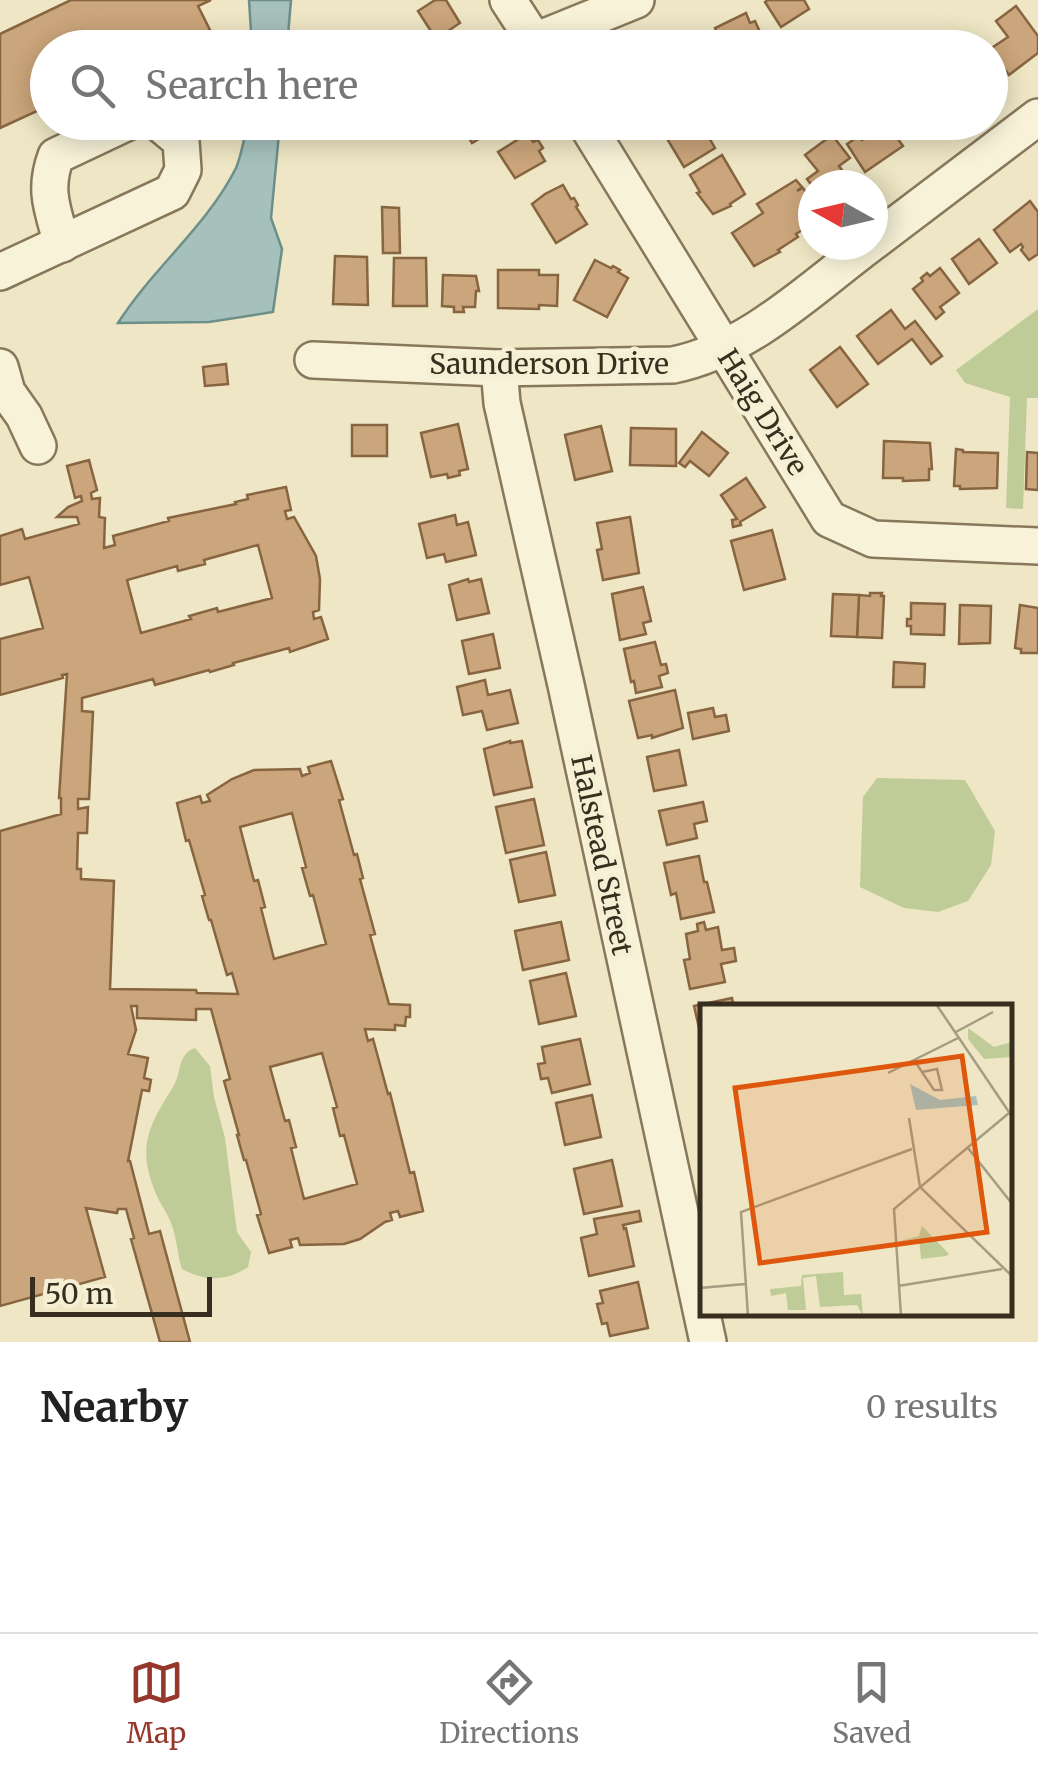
<!DOCTYPE html>
<html lang="en">
<head>
<meta charset="utf-8">
<style>
  :root { --surface:#fff; --page:#f2f2f2; --text:#222; --muted:#767676; --line:#e0e0e0; --accent:#96372c }
  body { margin:0; font-family:Merriweather,serif; background:var(--page); color:var(--text) }
  .compass { position:absolute; left:798px; top:170px; width:90px; height:90px; border-radius:50%; background:var(--surface); box-shadow:0 5px 25px #0003; rotate:278deg }
  .scale { position:absolute; left:30px; bottom:25px; width:182px; box-sizing:border-box; padding-left:10px; border:5px solid #382e1f; border-top:0; font-size:28px; line-height:35px; white-space:nowrap; color:#382e1f; -webkit-text-stroke:8px #f5efd4; paint-order:stroke }
  .list { margin:0; padding:0; list-style:none }
  h2 { display:flex; justify-content:space-between; align-items:center; height:130px; margin:0; padding:0 40px; font-size:42px }
  h2 small { font-size:32px; font-weight:400; color:var(--muted) }
  .icon { flex:none; width:55px; height:55px; fill:none; stroke:currentColor; stroke-width:2; stroke-linecap:round; stroke-linejoin:round }
  .map { position:relative; flex:none; width:1038px; height:1342px; overflow:hidden }
  .search { position:absolute; background:var(--surface); box-shadow:0 5px 25px #0003; left:30px; right:30px; top:30px; height:110px; display:flex; align-items:center; gap:25px; box-sizing:border-box; padding:0 35px; border-radius:55px; color:var(--muted); font-size:38px }
  .sheet { height:290px; background:var(--surface) }
  nav { display:flex; justify-content:space-around; align-items:center; box-sizing:border-box; height:140px; border-top:2px solid var(--line); background:var(--surface); font-size:28px; color:var(--muted) }
  nav a { display:grid; justify-items:center; gap:5px }
  nav .on { color:var(--accent) }
  .map>svg:first-child { display:block }
  .green { fill:#c0cc98 }
  .water { fill:#a6c1bc; stroke:#6d8f8a; stroke-width:2.5 }
  .building { fill:#cba57b; stroke:#876541; stroke-width:2.5; fill-rule:evenodd }
  .lines { fill:none; stroke-linecap:round; stroke-linejoin:round }
  .minor-casing { stroke:#88785b; stroke-width:40 }
  .minor { stroke:#f8f2d8; stroke-width:35 }
  .labels { text-anchor:middle; dominant-baseline:central; stroke-width:9; stroke-linejoin:round; paint-order:stroke }
  .street-label { font-size:28px; fill:#382e1f; stroke:#f5efd4 }
  .inset-road { fill:none; stroke:#a59c82; stroke-width:2.5 }
  .view { fill:#df570d; fill-opacity:0.15; stroke:#df570d; stroke-width:5 }
  .inset-edge { fill:none; stroke:#382e1f; stroke-width:5 }
</style>
</head>
<body>
<div class="map">
<svg width="1038" height="1342" viewBox="0 0 1038 1342">
  <rect width="100%" height="100%" fill="#eee6c4"/>
  <g class="green">
    <polygon points="1038,309 1038,398 1027,398 1023,509 1006,508 1010,397 965,383 956,370"/>
    <polygon points="877,778 965,780 995,831 991,865 968,901 938,912 904,908 860,887 863,797"/>
    <path d="M195 1048 210 1066 214 1097 225 1138 237 1232 251 1252 248 1267C226 1282 204 1281 182 1269 177 1254 177 1237 171 1223 168 1214 161 1205 157 1196 136 1148 148 1127 173 1087 182 1073 177 1054 195 1048Z"/>
  </g>
  <g class="water">
    <polygon points="249,0 291,0 287,47 252,47"/>
    <path d="M248 122 280 123 271 218 282 249 273 312 209 322 118 323C153 268 207 226 236 168 242 154 244 137 248 122Z"/>
  </g>
  <g class="building">
    <polygon points="71,0 211,0 198,6 210,30 172,48 48,48 48,106 0,128 0,34"/>
    <polygon points="435,0 446,0 460,23 436,39 418,11"/>
    <polygon points="768,0 804,0 809,9 781,27 765,2"/>
    <polygon points="1016,6 1038,36 1038,53 1009,75 990,49 1008,37 996,21"/>
    <polygon points="746,13 750,23 755,21 760,32 756,34 759,41 746,48 724,48 715,28"/>
    <polygon points="459,122 507,122 472,143"/>
    <polygon points="668,122 700,122 715,148 684,167 660,127"/>
    <polygon points="886,123 903,146 865,172 847,144 859,136 862,140"/>
    <polygon points="528,133 533,142 538,140 543,148 539,151 545,161 515,178 498,152"/>
    <polygon points="832,135 850,158 839,166 853,185 813,185 813,187 807,179 818,171 805,155"/>
    <polygon points="722,155 745,194 730,204 731,206 713,214 697,193 700,192 690,175"/>
    <polygon points="796,180 802,187 797,191 803,188 813,202 813,223 796,234 798,237 778,250 780,252 754,266 732,233 763,213 757,204"/>
    <polygon points="563,185 571,199 574,198 578,205 576,207 587,224 556,243 532,204 545,194"/>
    <polygon points="1030,201 1038,212 1038,254 1029,260 1021,250 1023,247 1021,244 1010,252 994,230"/>
    <polygon points="382,207 399,208 400,253 383,253"/>
    <polygon points="979,239 997,263 969,284 952,259"/>
    <polygon points="335,256 367,257 368,305 333,304"/>
    <polygon points="394,258 426,258 427,306 393,306"/>
    <polygon points="595,260 611,268 613,266 620,270 618,272 628,278 607,317 574,300"/>
    <polygon points="940,268 959,293 940,307 944,312 936,319 913,289 923,281 921,278 927,273 930,276"/>
    <polygon points="498,270 539,270 539,275 558,275 557,306 539,305 539,309 498,308"/>
    <polygon points="443,275 476,276 479,291 476,291 475,307 463,307 464,312 454,312 454,307 442,306"/>
    <polygon points="891,310 905,329 915,321 942,356 931,364 912,339 878,364 857,336"/>
    <polygon points="840,347 868,384 837,407 810,370"/>
    <polygon points="226,364 228,384 205,386 203,367"/>
    <polygon points="458,424 468,469 459,471 460,475 448,478 447,474 431,477 421,433"/>
    <rect x="352" y="425" width="35" height="31"/>
    <polygon points="601,426 612,471 575,480 565,435"/>
    <polygon points="631,428 676,429 676,466 630,465"/>
    <polygon points="702,432 728,453 709,476 690,461 685,467 679,463"/>
    <polygon points="884,441 930,443 932,469 929,469 929,480 903,481 903,478 883,478"/>
    <polygon points="956,449 963,450 963,452 998,453 997,488 960,489 960,486 954,486"/>
    <polygon points="1027,452 1038,453 1038,490 1026,489"/>
    <path d="M89 460 97 490 91 493 92 499 100 498 99 517 105 518 104 548 115 545 113 536 169 521 168 518 236 504 235 502 248 499 247 495 286 487 291 510 285 511 287 519 294 517 316 556 320 579 319 610 313 612 314 619 321 617 328 639 290 652 289 648 233 663 234 665 210 672 209 670 155 685 153 679 82 698V711L93 712 89 799H78V809L88 807 87 833H78L77 869H81V879L114 881 110 989 196 990 197 993 238 994 232 973 227 975 211 920H209L202 896 205 895 189 840 186 841 177 803 200 796 202 803 210 801 207 795 232 779 254 770 300 769 302 776 310 773 308 767 331 761 343 799 339 800 354 855 357 854 363 878 360 879 375 934 370 935 389 1004 410 1005V1017H406L405 1026 395 1025V1030L365 1029 368 1041 373 1039 388 1094 390 1093 410 1173 414 1172 423 1211 400 1217 398 1211 390 1213 392 1220 385 1222 360 1239 344 1244 300 1245 298 1238 290 1240 292 1247 269 1253 257 1215 261 1214 246 1160H244L237 1135H239L224 1081 230 1079 211 1009H196V1020L137 1018V1006H131L136 1030 128 1054 148 1058 144 1078 151 1080 149 1091 142 1090 128 1161H130L149 1234 160 1231 190 1342H160L131 1239 134 1238 126 1209H118L117 1213 86 1208 105 1277 0 1306V831L61 814V798H59L67 674 62 675 63 678 0 695V639L43 628 29 577 0 585V536L22 529 25 539 79 524 77 517H57L68 507 82 501 81 496 75 498 67 466ZM258 545 272 598 218 612 217 608 189 616 191 619 141 633 127 580 177 566 178 571 205 564 204 560ZM292 813 306 867 302 868 310 896 313 895 326 944 274 959 261 908 265 907 258 880 254 881 240 827ZM322 1053 337 1107 333 1108 340 1136 344 1135 357 1184 304 1199 291 1148 296 1147 289 1120 285 1121 270 1067Z"/>
    <polygon points="746,478 765,507 740,522 741,525 733,527 732,520 737,519 721,495"/>
    <polygon points="455,515 457,525 468,522 476,555 446,562 444,554 427,558 419,524"/>
    <polygon points="630,517 639,573 603,580 597,550 602,549 597,523"/>
    <polygon points="772,530 785,579 744,590 731,541"/>
    <polygon points="468,579 469,582 481,579 489,613 457,620 449,585"/>
    <polygon points="643,587 651,621 643,623 646,634 620,640 612,594"/>
    <polygon points="870,593 882,593 881,596 884,596 882,638 857,637 859,595 870,596"/>
    <polygon points="833,594 859,595 857,637 831,636"/>
    <polygon points="911,603 945,604 944,635 911,634 911,626 907,626 907,619 911,619"/>
    <polygon points="960,605 991,606 990,643 959,644"/>
    <polygon points="1020,605 1038,608 1038,653 1021,653 1021,649 1015,648"/>
    <polygon points="493,634 500,668 469,674 462,641"/>
    <polygon points="655,642 661,665 666,664 668,673 659,676 662,687 636,693 634,681 631,682 624,649"/>
    <polygon points="894,662 925,664 924,687 893,687"/>
    <polygon points="485,680 488,695 510,690 518,723 487,730 482,711 463,715 457,687"/>
    <polygon points="675,690 683,728 652,738 652,735 638,738 629,701"/>
    <polygon points="713,708 715,717 726,715 729,731 693,739 688,713"/>
    <polygon points="510,741 510,743 522,741 532,787 494,795 484,749"/>
    <polygon points="679,750 686,785 654,791 647,757"/>
    <polygon points="534,799 544,845 506,853 496,807"/>
    <polygon points="703,802 707,821 694,824 697,838 667,845 659,811"/>
    <polygon points="546,852 555,895 519,902 510,860"/>
    <polygon points="699,856 704,882 707,882 714,912 681,919 676,893 671,895 664,863"/>
    <polygon points="561,922 569,960 523,970 515,931"/>
    <polygon points="704,922 706,930 718,927 722,950 734,948 736,961 721,964 725,982 690,989 684,960 690,959 686,934 698,931 697,924"/>
    <polygon points="566,973 576,1016 539,1024 530,981"/>
    <polygon points="732,998 734,1007 703,1007 703,1045 694,1006"/>
    <polygon points="580,1039 590,1084 552,1093 548,1078 541,1079 538,1064 545,1063 542,1047"/>
    <polygon points="592,1095 601,1137 565,1145 556,1103"/>
    <polygon points="612,1160 622,1206 584,1214 574,1169"/>
    <polygon points="639,1211 641,1221 623,1225 624,1229 626,1228 634,1266 589,1276 581,1238 597,1234 594,1219"/>
    <polygon points="638,1282 648,1328 610,1336 607,1323 602,1324 597,1304 603,1303 600,1291"/>
  </g>
  <g class="lines">
    <defs>
      <g id="minor">
        <polyline points="508,0 539,48"/>
        <polyline points="535,41 636,0"/>
        <polyline points="585,122 829,519 873,539 1038,546"/>
        <polyline points="873,242 1038,117"/>
        <path d="M62 244C53 210 43 191 56 156L128 122"/>
        <polyline points="0,272 172,192 183,170 181,141 158,122"/>
        <path d="M313 360 499 368 673 365C748 350 809 290 869 245"/>
        <polyline points="0,367 7,392 24,416 38,446"/>
        <polyline points="499,368 502,403 566,685 708,1342"/>
      </g>
    </defs>
    <use href="#minor" class="minor-casing"/>
    <use href="#minor" class="minor"/>
  </g>
  <g class="labels">
    <g class="street-label">
      <text x="549" y="364">Saunderson Drive</text>
      <text transform="translate(763 412) rotate(58)">Haig Drive</text>
      <text transform="translate(602 855) rotate(78)">Halstead Street</text>
    </g>
  </g>
  <g transform="translate(700 1004)">
    <rect width="312" height="312" fill="#eee6c4"/>
    <path d="M268 24 294 43 312 38V53L284 55 268 35ZM222 222 249 250 246 252 221 255 219 235 200 237 219 232ZM143 268 144 291 161 290 163 312 157 301 120 303 116 272 103 274 106 306H88L86 289 71 292 70 285 101 282 102 271Z" fill="#c0cc98"/>
    <path d="M210 80 240 96 276 92 278 101 216 106Z" fill="#a6c1bc"/>
    <path class="inset-road" d="M236 0 313 114M254 29 293 8M214 55 216 59 234 86H242L237 65 222 68M188 69 258 34M209 114 220 183 313 273M268 144 313 201M198 282 302 265M0 284 45 280M48 312 41 208 212 145M201 312 194 205 309 109"/>
    <path class="view" d="M262 52 287 228 60 259 35 84Z"/>
    <rect width="312" height="312" class="inset-edge"/>
  </g>
</svg>
<svg class="compass" viewBox="-18 -18 36 36"><path d="M0-13l5 13h-10z" fill="#e53935"/><path d="M0 13l5-13h-10z" fill="#767676"/></svg>
<div class="scale">50 m</div>
<div class="search"><svg class="icon" aria-label="search" viewBox="0 0 24 24"><circle cx="10" cy="10" r="6"/><path d="M15 15l6 6"/></svg>Search here</div>
</div>
<section class="sheet">
<h2>Nearby<small>0 results</small></h2>
<ul class="list">
</ul>
</section>
<nav>
<a class="on"><svg class="icon" aria-label="map" viewBox="0 0 24 24"><path d="M3 6l6-2 6 2 6-2v14l-6 2-6-2-6 2zM9 4v14M15 6v14"/></svg>Map</a>
<a><svg class="icon" aria-label="directions" viewBox="0 0 24 24"><path d="M12 3l9 9-9 9-9-9zM9 14v-3h6M13 9l2 2-2 2"/></svg>Directions</a>
<a><svg class="icon" aria-label="saved" viewBox="0 0 24 24"><path d="M7 4h10v16l-5-4-5 4z"/></svg>Saved</a>
</nav>
</body>
</html>
